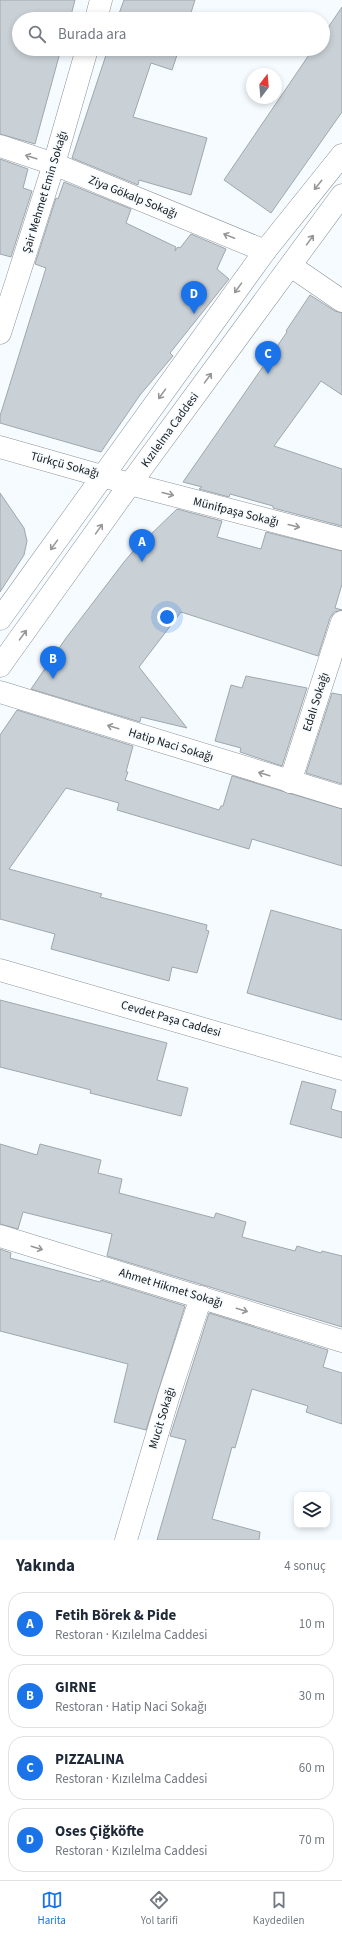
<!DOCTYPE html>
<html lang="tr">
<head>
<meta charset="utf-8">
<style>
  :root { --surface:#fff; --page:#f2f2f3; --text:#1f2937; --muted:#747a83; --line:#e0e1e3; --accent:#1a73e8 }
  body { margin:0; font-family:"Source Sans 3",sans-serif; background:var(--page); color:var(--text) }
  .controls { position:absolute; right:12px; bottom:12px; display:grid; overflow:hidden; border-radius:8px; box-shadow:0 2px 6px #0003 }
  .controls button { width:36px; height:36px; display:grid; place-items:center; padding:0; border:0; border-bottom:1px solid var(--line); background:var(--surface); color:var(--text); font:20px sans-serif }
  .compass { position:absolute; left:246px; top:68px; width:36px; height:36px; border-radius:50%; background:var(--surface); box-shadow:0 2px 6px #0003; rotate:16deg }
  .you { position:absolute; left:167px; top:617px; width:14px; height:14px; margin:-10px; border:3px solid #fff; border-radius:50%; background:#1a73e8; box-shadow:0 0 0 6px #1a73e833 }
  .badge { display:grid; place-items:center; width:26px; height:26px; border-radius:50%; background:var(--accent); color:#fff; font-size:13px; font-weight:700 }
  .pin { position:absolute; translate:-50% -33px; filter:drop-shadow(0 1px 2px #0008) }
  .pin::after { content:''; position:absolute; top:21px; width:14px; height:12px; background:inherit; clip-path:polygon(0 0,100% 0,50% 100%) }
  .list { margin:0; padding:0; list-style:none }
  h2 { display:flex; justify-content:space-between; align-items:center; height:52px; margin:0; padding:0 16px; font-size:17px }
  h2 small { font-size:13px; font-weight:400; color:var(--muted) }
  .list li { display:grid; grid-template-columns:26px 1fr auto; gap:12px; align-items:center; box-sizing:border-box; height:64px; margin:0 8px 8px; padding:0 8px; border:1px solid var(--line); border-radius:16px }
  .list b { display:block; font-size:15px; white-space:nowrap }
  .list p { margin:0; font-size:13px; white-space:nowrap; color:var(--muted) }
  .list em { font-size:13px; font-style:normal; color:var(--muted) }
  .icon { flex:none; width:22px; height:22px; fill:none; stroke:currentColor; stroke-width:2; stroke-linecap:round; stroke-linejoin:round }
  .map { position:relative; flex:none; width:342px; height:1540px; overflow:hidden }
  .search { position:absolute; background:var(--surface); box-shadow:0 2px 6px #0003; left:12px; right:12px; top:12px; height:44px; display:flex; align-items:center; gap:10px; box-sizing:border-box; padding:0 14px; border-radius:22px; color:var(--muted); font-size:15px }
  .sheet { height:340px; background:var(--surface) }
  nav { display:flex; justify-content:space-around; align-items:center; box-sizing:border-box; height:56px; border-top:1px solid var(--line); background:var(--surface); font-size:11px; color:var(--muted) }
  nav a { display:grid; justify-items:center; gap:2px }
  nav .on { color:var(--accent) }
  .map>svg:first-child { display:block }
  .building { fill:#c9d1d7; stroke:#9fa7ad }
  .lines { fill:none; stroke-linecap:round; stroke-linejoin:round }
  .street-casing { stroke:#8d959b; stroke-width:23 }
  .secondary-casing { stroke:#8d959b; stroke-width:23 }
  .street { stroke:#fff; stroke-width:22 }
  .secondary { stroke:#fff; stroke-width:22 }
  .oneway { stroke:#969798 }
  .labels { text-anchor:middle; dominant-baseline:central; stroke-width:3.5; stroke-linejoin:round; paint-order:stroke }
  .street-label { font-size:12px; fill:#15181a; stroke:#f6fbff }
</style>
</head>
<body>
<div class="map">
<svg width="342" height="1540" viewBox="0 0 342 1540">
  <rect width="100%" height="100%" fill="#f6fbff"/>
  <g class="building">
    <polygon points="0,0 75,0 70,19 19,19 19,49 61,49 35,144 0,134"/>
    <polygon points="124,0 195,0 189,19 117,19"/>
    <polygon points="342,7 342,112 271,213 224,180 313,49 323,49 323,35"/>
    <polygon points="108,49 179,49 172,70 151,63 133,117 207,138 191,195 139,180 138,185 72,158"/>
    <polygon points="0,159 28,169 23,188 32,191 11,257 0,254"/>
    <polygon points="64,182 131,209 126,223 176,247 175,251 178,247 180,248 191,234 226,249 217,269 229,279 170,353 173,356 140,395 101,452 0,423 0,416 46,268 35,264 56,198 58,199"/>
    <polygon points="310,295 335,311 342,313 342,395 321,381 274,446 342,469 342,526 273,508 273,506 230,494 229,497 199,489 202,487 183,482 287,332 286,331"/>
    <polygon points="0,493 24,528 27,541 24,555 0,592"/>
    <polygon points="177,509 222,521 217,537 261,549 266,532 342,551 342,584 335,608 342,610 334,612 330,618 318,656 181,612 139,667 187,728 141,717 140,722 31,689 66,638 124,562 145,537 147,538"/>
    <polygon points="246,676 307,688 282,766 240,752 241,748 215,741 231,685 242,688"/>
    <polygon points="332,693 342,695 342,784 306,773"/>
    <polygon points="17,710 133,746 126,772 128,772 125,780 219,810 221,806 223,806 232,776 342,809 342,866 252,839 249,849 117,810 119,803 66,788 9,869 102,894 100,897 207,925 206,930 209,931 197,973 172,967 169,981 51,949 55,934 0,919 0,735"/>
    <polygon points="271,910 342,930 342,1020 247,993"/>
    <polygon points="0,1000 167,1043 157,1080 188,1088 181,1116 90,1093 91,1090 0,1067"/>
    <polygon points="302,1081 336,1090 331,1109 342,1112 342,1138 290,1124"/>
    <polygon points="0,1144 37,1155 40,1144 101,1160 98,1173 122,1179 119,1193 214,1218 216,1213 246,1222 242,1237 295,1251 297,1246 321,1253 322,1251 342,1256 342,1327 107,1256 112,1234 23,1212 18,1229 0,1224"/>
    <polygon points="0,1249 11,1253 10,1258 100,1282 101,1280 185,1306 146,1430 114,1422 128,1364 0,1331"/>
    <polygon points="209,1313 328,1350 323,1367 342,1373 342,1424 306,1412 308,1406 252,1389 235,1448 232,1447 212,1519 260,1532 259,1540 157,1540 186,1440 170,1436"/>
  </g>
  <g class="lines">
    <defs>
      <g id="street">
        <polyline points="96,19 101,0"/>
        <polyline points="0,146 54,164 265,251"/>
        <polyline points="291,266 342,301"/>
        <polyline points="0,333 54,164 87,49"/>
        <polyline points="0,447 130,484 342,539"/>
        <polyline points="0,692 342,797"/>
        <polyline points="290,782 342,622"/>
        <polyline points="0,1236 342,1341"/>
        <polyline points="126,1540 168,1398 201,1297"/>
      </g>
      <g id="secondary">
        <polyline points="0,619 265,251 342,155"/>
        <polyline points="0,666 130,484 342,195"/>
        <polyline points="0,970 342,1069"/>
      </g>
    </defs>
    <use href="#street" class="street-casing"/>
    <use href="#secondary" class="secondary-casing"/>
    <use href="#street" class="street"/>
    <use href="#secondary" class="secondary"/>
  </g>
  <defs><path id="oneway-shaft" d="M-6 0H5M1.5-3L5.5 0L1.5 3" fill="none" stroke-width="1.6" stroke-linecap="round" stroke-linejoin="round"/></defs>
  <g class="oneway">
    <use href="#oneway-shaft" transform="translate(31 157) rotate(-162)"/>
    <use href="#oneway-shaft" transform="translate(318 185) rotate(129)"/>
    <use href="#oneway-shaft" transform="translate(229 236) rotate(-158)"/>
    <use href="#oneway-shaft" transform="translate(310 240) rotate(-54)"/>
    <use href="#oneway-shaft" transform="translate(238 288) rotate(126)"/>
    <use href="#oneway-shaft" transform="translate(208 378) rotate(-54)"/>
    <use href="#oneway-shaft" transform="translate(162 394) rotate(126)"/>
    <use href="#oneway-shaft" transform="translate(168 494) rotate(14)"/>
    <use href="#oneway-shaft" transform="translate(294 526) rotate(14)"/>
    <use href="#oneway-shaft" transform="translate(99 529) rotate(-55)"/>
    <use href="#oneway-shaft" transform="translate(54 545) rotate(126)"/>
    <use href="#oneway-shaft" transform="translate(23 635) rotate(-54)"/>
    <use href="#oneway-shaft" transform="translate(113 727) rotate(-163)"/>
    <use href="#oneway-shaft" transform="translate(264 774) rotate(-163)"/>
    <use href="#oneway-shaft" transform="translate(37 1248) rotate(17)"/>
    <use href="#oneway-shaft" transform="translate(242 1310) rotate(17)"/>
  </g>
  <g class="labels">
    <g class="street-label">
      <text transform="translate(45 192) rotate(-73)">Şair Mehmet Emin Sokağı</text>
      <text transform="translate(133 197) rotate(22)">Ziya Gökalp Sokağı</text>
      <text transform="translate(170 430) rotate(-54)">Kızılelma Caddesi</text>
      <text transform="translate(65 465) rotate(15)">Türkçü Sokağı</text>
      <text transform="translate(236 512) rotate(14)">Münifpaşa Sokağı</text>
      <text transform="translate(316 702) rotate(-72)">Edalı Sokağı</text>
      <text transform="translate(171 745) rotate(17)">Hatip Naci Sokağı</text>
      <text transform="translate(171 1019) rotate(16)">Cevdet Paşa Caddesi</text>
      <text transform="translate(171 1288) rotate(17)">Ahmet Hikmet Sokağı</text>
      <text transform="translate(162 1418) rotate(-73)">Mucit Sokağı</text>
    </g>
  </g>
</svg>
<div class="controls">
<button><svg class="icon" aria-label="layers" viewBox="0 0 24 24"><path d="M12 4l9 5-9 5-9-5zM3 14l9 5 9-5"/></svg></button>
</div>
<svg class="compass" viewBox="-18 -18 36 36"><path d="M0-13l5 13h-10z" fill="#e53935"/><path d="M0 13l5-13h-10z" fill="#747a83"/></svg>
<div class="you"></div>
<div class="pin badge" style="left:142px;top:562px">A</div>
<div class="pin badge" style="left:53px;top:679px">B</div>
<div class="pin badge" style="left:268px;top:374px">C</div>
<div class="pin badge" style="left:194px;top:314px">D</div>
<div class="search"><svg class="icon" aria-label="search" viewBox="0 0 24 24"><circle cx="10" cy="10" r="6"/><path d="M15 15l6 6"/></svg>Burada ara</div>
</div>
<section class="sheet">
<h2>Yakında<small>4 sonuç</small></h2>
<ul class="list">
<li><span class="badge">A</span><div><b>Fetih Börek &amp; Pide</b><p>Restoran · Kızılelma Caddesi</p></div><em>10 m</em></li>
<li><span class="badge">B</span><div><b>GIRNE</b><p>Restoran · Hatip Naci Sokağı</p></div><em>30 m</em></li>
<li><span class="badge">C</span><div><b>PIZZALINA</b><p>Restoran · Kızılelma Caddesi</p></div><em>60 m</em></li>
<li><span class="badge">D</span><div><b>Oses Çiğköfte</b><p>Restoran · Kızılelma Caddesi</p></div><em>70 m</em></li>
</ul>
</section>
<nav>
<a class="on"><svg class="icon" aria-label="map" viewBox="0 0 24 24"><path d="M3 6l6-2 6 2 6-2v14l-6 2-6-2-6 2zM9 4v14M15 6v14"/></svg>Harita</a>
<a><svg class="icon" aria-label="directions" viewBox="0 0 24 24"><path d="M12 3l9 9-9 9-9-9zM9 14v-3h6M13 9l2 2-2 2"/></svg>Yol tarifi</a>
<a><svg class="icon" aria-label="saved" viewBox="0 0 24 24"><path d="M7 4h10v16l-5-4-5 4z"/></svg>Kaydedilen</a>
</nav>
</body>
</html>
